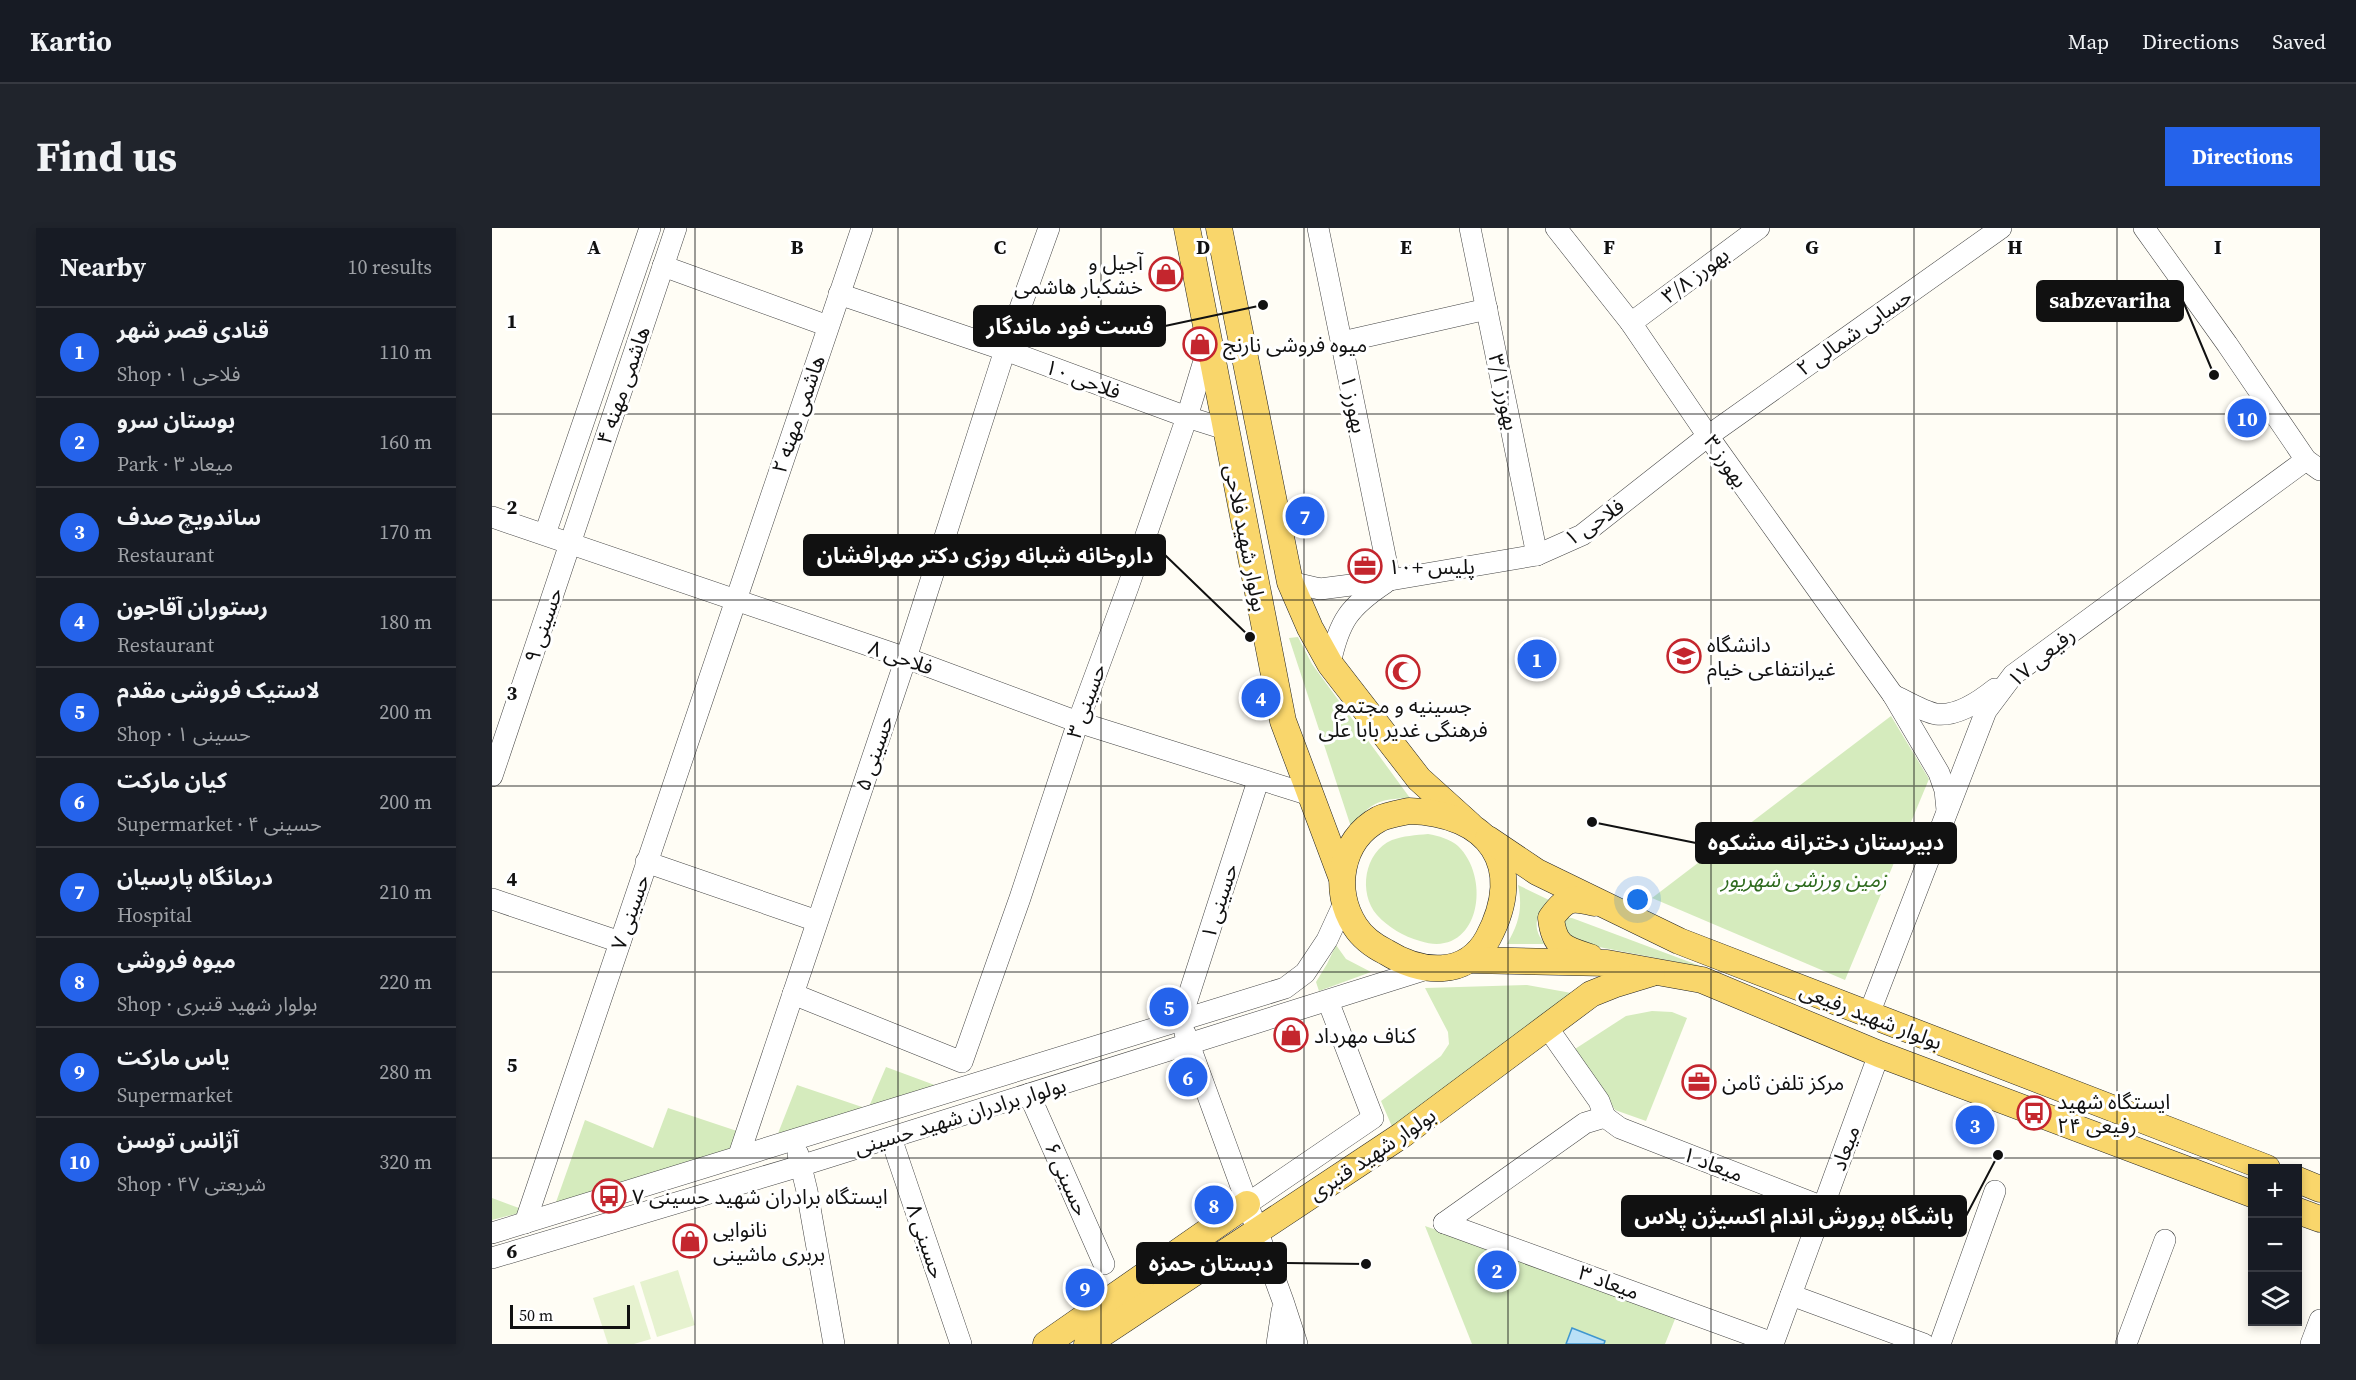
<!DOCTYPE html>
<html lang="en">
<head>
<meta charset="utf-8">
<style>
  :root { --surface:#171b24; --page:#20242c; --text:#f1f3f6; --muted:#9ea1a6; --line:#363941; --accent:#2563eb }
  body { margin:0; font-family:"Source Serif 4","Noto Sans Arabic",serif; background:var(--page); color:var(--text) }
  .controls { position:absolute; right:18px; bottom:18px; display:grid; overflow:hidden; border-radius:0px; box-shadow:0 3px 9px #0003 }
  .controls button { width:54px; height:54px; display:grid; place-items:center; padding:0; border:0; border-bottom:2px solid var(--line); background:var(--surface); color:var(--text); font:30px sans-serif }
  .scale { position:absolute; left:18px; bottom:15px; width:120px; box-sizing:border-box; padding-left:6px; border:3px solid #111; border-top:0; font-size:16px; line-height:21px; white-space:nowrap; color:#111; -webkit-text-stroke:4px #fff; paint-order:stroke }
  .you { position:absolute; left:1146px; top:672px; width:21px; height:21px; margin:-15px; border:4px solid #fff; border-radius:50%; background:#1a73e8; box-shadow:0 0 0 9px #1a73e833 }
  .badge { display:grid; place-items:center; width:39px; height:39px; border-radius:50%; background:var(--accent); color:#fff; font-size:20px; font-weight:700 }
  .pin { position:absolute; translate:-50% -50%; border:3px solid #fff; box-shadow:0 2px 6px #0006 }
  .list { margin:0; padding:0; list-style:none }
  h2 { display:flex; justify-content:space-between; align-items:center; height:78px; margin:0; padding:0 24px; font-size:26px }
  h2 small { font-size:20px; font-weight:400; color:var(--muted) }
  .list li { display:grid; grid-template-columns:39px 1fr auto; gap:18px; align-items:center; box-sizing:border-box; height:90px; padding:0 24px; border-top:2px solid var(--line) }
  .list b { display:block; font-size:22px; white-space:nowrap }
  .list p { margin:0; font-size:20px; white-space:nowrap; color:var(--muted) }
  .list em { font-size:20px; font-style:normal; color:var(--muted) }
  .icon { flex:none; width:33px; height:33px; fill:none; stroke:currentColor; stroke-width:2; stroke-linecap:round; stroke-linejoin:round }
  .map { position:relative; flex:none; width:1828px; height:1116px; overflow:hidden; border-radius:0px }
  header { display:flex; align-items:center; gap:36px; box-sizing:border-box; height:84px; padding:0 30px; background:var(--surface); border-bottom:2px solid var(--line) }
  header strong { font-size:28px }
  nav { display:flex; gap:33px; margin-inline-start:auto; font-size:21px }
  .intro { display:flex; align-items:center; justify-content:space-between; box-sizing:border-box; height:144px; padding:0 36px }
  h1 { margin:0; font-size:42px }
  .button { padding:15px 27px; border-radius:0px; background:var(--accent); color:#fff; font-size:21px; font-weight:700 }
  main { display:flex; gap:36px; padding:0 36px }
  aside { flex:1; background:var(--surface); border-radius:0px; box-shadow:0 3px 9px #0003 }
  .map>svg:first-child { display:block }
  .green { fill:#d5ebbd }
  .pitch { fill:#e6f2cf }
  .water { fill:#b9e0f7; stroke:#3f96cf; stroke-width:1.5 }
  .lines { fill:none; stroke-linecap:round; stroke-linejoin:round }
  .minor-casing { stroke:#444; stroke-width:22 }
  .major-casing { stroke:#222; stroke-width:27 }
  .minor { stroke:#fff; stroke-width:21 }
  .major { stroke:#f9d66b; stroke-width:26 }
  .grid { fill:none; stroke:#111; stroke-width:1.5; stroke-opacity:0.55 }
  .labels { text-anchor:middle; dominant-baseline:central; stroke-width:6; stroke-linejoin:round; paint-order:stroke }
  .poi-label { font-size:21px; fill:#111; stroke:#fff; text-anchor:start }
  .street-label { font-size:21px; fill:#111; stroke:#fff }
  .park-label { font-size:21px; font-style:italic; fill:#2f6b1f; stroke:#fff }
  .grid-label { font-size:20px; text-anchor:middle; font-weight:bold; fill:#111; stroke:#fff; stroke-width:6; stroke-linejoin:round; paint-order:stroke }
  .leader { fill:none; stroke:#111; stroke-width:2 }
  .callout-dot { fill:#111; stroke:#fff; stroke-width:2 }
  .callout { fill:#111; stroke:#111; stroke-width:2 }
  .callout-label { font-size:22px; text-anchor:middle; font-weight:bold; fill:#fff }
</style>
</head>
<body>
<header>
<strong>Kartio</strong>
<nav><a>Map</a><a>Directions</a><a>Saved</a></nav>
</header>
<div class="intro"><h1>Find us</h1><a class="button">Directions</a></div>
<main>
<aside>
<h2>Nearby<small>10 results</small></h2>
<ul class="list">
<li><span class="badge">1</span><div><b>قنادی قصر شهر</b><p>Shop · فلاحی ۱</p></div><em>110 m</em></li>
<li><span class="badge">2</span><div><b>بوستان سرو</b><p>Park · میعاد ۳</p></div><em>160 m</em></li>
<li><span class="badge">3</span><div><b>ساندویچ صدف</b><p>Restaurant</p></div><em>170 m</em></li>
<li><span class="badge">4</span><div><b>رستوران آقاجون</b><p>Restaurant</p></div><em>180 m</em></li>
<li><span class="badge">5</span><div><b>لاستیک فروشی مقدم</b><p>Shop · حسینی ۱</p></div><em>200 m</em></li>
<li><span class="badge">6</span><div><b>کیان مارکت</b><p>Supermarket · حسینی ۴</p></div><em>200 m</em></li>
<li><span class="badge">7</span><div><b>درمانگاه پارسیان</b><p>Hospital</p></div><em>210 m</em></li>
<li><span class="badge">8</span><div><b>میوه فروشی</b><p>Shop · بولوار شهید قنبری</p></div><em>220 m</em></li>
<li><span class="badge">9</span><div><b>یاس مارکت</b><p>Supermarket</p></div><em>280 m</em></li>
<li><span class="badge">10</span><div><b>آژانس توسن</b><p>Shop · شریعتی ۴۷</p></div><em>320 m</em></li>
</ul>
</aside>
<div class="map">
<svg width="1828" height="1116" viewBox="0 0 1828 1116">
  <rect width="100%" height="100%" fill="#fffdf5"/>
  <g class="green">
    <path d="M806 409 820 436 918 570C886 571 877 574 860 602L797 410Z"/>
    <polygon points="1399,488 1437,551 1353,752 1160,670"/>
    <path d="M936 606C947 608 958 611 966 618 1001 652 986 732 928 713 911 708 897 700 885 687 866 665 872 624 900 612 911 608 924 607 936 606Z"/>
    <path d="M1026 657 1057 672C1044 687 1039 700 1053 716H1015C1027 695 1031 680 1026 657Z"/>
    <polygon points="1072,689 1080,690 1211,739 1081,714 1066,694"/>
    <polygon points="844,717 854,731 879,744 827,763 824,754 835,736"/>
    <polygon points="1035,757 1085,766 901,901 889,873 949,828 957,816 956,804 933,760"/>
    <polygon points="1160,783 1180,784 1195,790 1154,893 1123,882 1083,821 1134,788"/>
    <polygon points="394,839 448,859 285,908 305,857 376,881"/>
    <polygon points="176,880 248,904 241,920 63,977 93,892 161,920"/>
    <polygon points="0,970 35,983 0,992"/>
    <polygon points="933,998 1185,1086 1173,1116 980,1116"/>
  </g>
  <g class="pitch">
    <polygon points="186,1042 203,1097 165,1109 148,1054"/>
    <polygon points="142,1057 159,1111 142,1116 116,1116 101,1070"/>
  </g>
  <polygon class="water" points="1080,1100 1113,1113 1112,1116 1074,1116"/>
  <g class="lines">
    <defs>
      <g id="minor">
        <polyline points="826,0 898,352"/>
        <polyline points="978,0 1045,327"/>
        <polyline points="1064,0 1139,95 1216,208 1401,467 1447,545 1453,562 1455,582"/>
        <polyline points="1652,0 1735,116 1814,232 1828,242"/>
        <polyline points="171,38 336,98"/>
        <polyline points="347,66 513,122 695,189 733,201"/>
        <polyline points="1139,95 1267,0"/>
        <polyline points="850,114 995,81"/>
        <polyline points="0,289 414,430 586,494 818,567"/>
        <polyline points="53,306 158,0"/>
        <polyline points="798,354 828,361 898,352 1045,327 1090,307 1216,208 1509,0"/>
        <path d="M838 436C847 393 857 379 893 355"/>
        <path d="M1401 467C1412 472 1432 484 1444 486 1465 489 1488 473 1503 461"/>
        <polyline points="0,548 184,0"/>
        <polyline points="154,634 325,693"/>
        <polyline points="0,671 128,714"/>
        <polyline points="301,766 470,834 528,670 586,494 636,359 695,189 718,113"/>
        <polyline points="1377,786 1494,483 1521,447 1814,232"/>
        <polyline points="688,794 766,553"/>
        <polyline points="1055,799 1107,873 1113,889"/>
        <polyline points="693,805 791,1073 805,1116"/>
        <polyline points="537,866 612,1036"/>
        <polyline points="1113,889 1128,900 1331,979"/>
        <polyline points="399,910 469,1116"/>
        <polyline points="306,926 315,963 342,1116"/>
        <polyline points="247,927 414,430 513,122 557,0"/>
        <polyline points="755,976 881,890 836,773"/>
        <polyline points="33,995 370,0"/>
        <polyline points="952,995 1281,1115"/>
        <polyline points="952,995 1093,895 1113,889"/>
        <polyline points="0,1005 793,760 813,745 835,712 852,675"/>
        <polyline points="0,1030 308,938 935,741"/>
        <polyline points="1299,1067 1432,1116"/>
        <polyline points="785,1116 790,1083"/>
        <polyline points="1281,1116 1387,826"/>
        <polyline points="1448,1116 1503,963"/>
        <polyline points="1634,1116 1673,1012"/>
        <polyline points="1819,1116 1828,1092"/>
      </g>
      <g id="major">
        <polyline points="695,0 791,493 849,648"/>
        <polyline points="727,0 798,354 818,400 838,436 927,551 978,597"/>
        <path d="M917 583C997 585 1035 637 996 710 974 751 928 745 894 724 882 718 870 709 863 698 840 663 848 612 887 591 895 587 908 585 917 583Z"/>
        <polyline points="996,611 1045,644 1187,713 1775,940"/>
        <path d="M1098 729C1073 721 1062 719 1059 690 1074 670 1078 669 1102 675"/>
        <polyline points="978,732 1115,735 1210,752 1387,826 1760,966"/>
        <polyline points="1806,952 1828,961"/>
        <polyline points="1806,983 1828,991"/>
        <polyline points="554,1116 755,976"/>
        <polyline points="595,1116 910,907 1099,766 1124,756 1160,745"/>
      </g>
    </defs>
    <use href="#minor" class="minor-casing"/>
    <use href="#major" class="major-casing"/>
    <use href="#minor" class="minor"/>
    <use href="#major" class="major"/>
  </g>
  <path class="grid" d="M203 0V1116M406 0V1116M609 0V1116M812 0V1116M1016 0V1116M1219 0V1116M1422 0V1116M1625 0V1116M0 186H1828M0 372H1828M0 558H1828M0 744H1828M0 930H1828"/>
  <defs>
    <symbol id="shop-ring" viewBox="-11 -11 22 22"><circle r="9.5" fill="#fff" stroke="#c4262e" stroke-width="1.5"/><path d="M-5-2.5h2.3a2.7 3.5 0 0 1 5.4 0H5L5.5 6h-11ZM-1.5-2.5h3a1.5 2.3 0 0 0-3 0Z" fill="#c4262e"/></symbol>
    <symbol id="office-ring" viewBox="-11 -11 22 22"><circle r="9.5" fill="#fff" stroke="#c4262e" stroke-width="1.5"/><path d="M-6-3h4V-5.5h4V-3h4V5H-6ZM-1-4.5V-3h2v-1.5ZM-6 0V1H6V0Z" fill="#c4262e"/></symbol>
    <symbol id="university-ring" viewBox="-11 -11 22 22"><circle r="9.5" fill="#fff" stroke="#c4262e" stroke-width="1.5"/><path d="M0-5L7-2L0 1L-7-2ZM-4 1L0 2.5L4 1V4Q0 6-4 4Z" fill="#c4262e"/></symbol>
    <symbol id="mosque-ring" viewBox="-11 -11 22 22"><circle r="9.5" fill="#fff" stroke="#c4262e" stroke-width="1.5"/><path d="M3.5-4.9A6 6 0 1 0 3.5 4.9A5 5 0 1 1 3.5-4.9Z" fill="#c4262e"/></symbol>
    <symbol id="bus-ring" viewBox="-11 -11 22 22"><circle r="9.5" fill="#fff" stroke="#c4262e" stroke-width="1.5"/><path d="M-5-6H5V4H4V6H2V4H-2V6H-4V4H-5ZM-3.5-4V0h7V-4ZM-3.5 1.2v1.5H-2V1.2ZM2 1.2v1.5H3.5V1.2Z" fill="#c4262e"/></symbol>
  </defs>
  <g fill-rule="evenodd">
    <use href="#shop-ring" x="655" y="27" width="38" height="38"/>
    <use href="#shop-ring" x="689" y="97" width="38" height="38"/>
    <use href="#office-ring" x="854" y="319" width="38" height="38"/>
    <use href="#university-ring" x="1173" y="409" width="38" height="38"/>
    <use href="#mosque-ring" x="892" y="425" width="38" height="38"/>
    <use href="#shop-ring" x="780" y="788" width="38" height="38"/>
    <use href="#office-ring" x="1188" y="835" width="38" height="38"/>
    <use href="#bus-ring" x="1523" y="866" width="38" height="38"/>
    <use href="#bus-ring" x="98" y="949" width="38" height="38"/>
    <use href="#shop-ring" x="179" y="994" width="38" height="38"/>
  </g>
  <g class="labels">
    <g class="poi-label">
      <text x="651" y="34" text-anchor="end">آجیل و<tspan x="651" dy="24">خشکبار هاشمی</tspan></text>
      <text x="731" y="116">میوه فروشی نارنج</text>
      <text x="896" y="338">پلیس +۱۰</text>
      <text x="1215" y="416">دانشگاه<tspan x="1215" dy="24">غیرانتفاعی خیام</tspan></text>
      <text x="911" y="477" text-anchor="middle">جسینیه و مجتمع<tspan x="911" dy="24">فرهنگی غدیر بابا علی</tspan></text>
      <text x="822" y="807">کناف مهرداد</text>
      <text x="1230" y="854">مرکز تلفن ثامن</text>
      <text x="1565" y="873">ایستگاه شهید<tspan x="1565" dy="24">رفیعی ۲۴</tspan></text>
      <text x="140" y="968">ایستگاه برادران شهید حسینی ۷</text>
      <text x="221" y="1001">نانوایی<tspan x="221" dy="24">بربری ماشینی</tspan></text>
    </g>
    <g class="street-label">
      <text transform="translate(1203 47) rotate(-37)">بهورز ۳/۸</text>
      <text transform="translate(1362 104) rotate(-35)">حسابی شمالی ۲</text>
      <text transform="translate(591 151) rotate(20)">فلاحی ۱۰</text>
      <text transform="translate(131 157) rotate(-71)">هاشمی مهنه ۴</text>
      <text transform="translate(1012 164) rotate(78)">بهورز ۳/۱</text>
      <text transform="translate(862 176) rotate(78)">بهورز ۱</text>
      <text transform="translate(306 186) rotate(-71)">هاشمی مهنه ۲</text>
      <text transform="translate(1234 233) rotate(55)">بهورز ۳</text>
      <text transform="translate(1102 294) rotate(-34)">فلاحی ۱</text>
      <text transform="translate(754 310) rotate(79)">بولوار شهید فلاحی</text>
      <text transform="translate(51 397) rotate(-71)">حسینی ۹</text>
      <text transform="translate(409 429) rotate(19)">فلاحی ۸</text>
      <text transform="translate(1549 429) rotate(-40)">رفیعی ۱۷</text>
      <text transform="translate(594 473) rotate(-70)">حسینی ۳</text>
      <text transform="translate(382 525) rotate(-71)">حسینی ۵</text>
      <text transform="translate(727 673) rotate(-72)">حسینی ۱</text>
      <text transform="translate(138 684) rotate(-71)">حسینی ۷</text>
      <text transform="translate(1379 788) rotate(21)">بولوار شهید رفیعی</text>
      <text transform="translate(468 888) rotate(-17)">بولوار برادران شهید حسینی</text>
      <text transform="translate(1353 920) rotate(-70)">میعاد</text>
      <text transform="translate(880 926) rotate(-34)">بولوار شهید قنبری</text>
      <text transform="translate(1221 936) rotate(21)">میعاد ۱</text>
      <text transform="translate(575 951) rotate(66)">حسینی ۶</text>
      <text transform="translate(434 1013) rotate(71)">حسینی ۸</text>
      <text transform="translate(1117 1054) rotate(20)">میعاد ۳</text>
    </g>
    <g class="park-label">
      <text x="1312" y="651">زمین ورزشی شهریور</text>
    </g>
  </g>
  <g class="grid-label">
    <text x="102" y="26">A</text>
    <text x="305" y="26">B</text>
    <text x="508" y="26">C</text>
    <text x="711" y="26">D</text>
    <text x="914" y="26">E</text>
    <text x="1117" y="26">F</text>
    <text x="1320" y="26">G</text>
    <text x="1523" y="26">H</text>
    <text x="1726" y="26">I</text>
    <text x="20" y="100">1</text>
    <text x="20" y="286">2</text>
    <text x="20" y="472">3</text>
    <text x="20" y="658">4</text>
    <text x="20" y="844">5</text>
    <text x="20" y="1030">6</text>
  </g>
  <path class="leader" d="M1722 147L1691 73M771 77L673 98M758 409L673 327M1100 594L1204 615M1506 927L1474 988M874 1036L794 1035"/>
  <g class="callout-dot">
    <circle cx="1722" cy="147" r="6"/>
    <circle cx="771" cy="77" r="6"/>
    <circle cx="758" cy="409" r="6"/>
    <circle cx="1100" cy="594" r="6"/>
    <circle cx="1506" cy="927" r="6"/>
    <circle cx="874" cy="1036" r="6"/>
  </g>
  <g class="callout">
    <rect x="1545" y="53" width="146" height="40" rx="6"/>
    <rect x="482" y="78" width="191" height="40" rx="6"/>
    <rect x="312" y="307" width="361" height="40" rx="6"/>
    <rect x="1204" y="595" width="260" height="40" rx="6"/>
    <rect x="1130" y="968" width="344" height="40" rx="6"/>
    <rect x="645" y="1015" width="149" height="40" rx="6"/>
  </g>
  <g class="callout-label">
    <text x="1618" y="80">sabzevariha</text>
    <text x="578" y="106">فست فود ماندگار</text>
    <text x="493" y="335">داروخانه شبانه روزی دکتر مهرافشان</text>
    <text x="1334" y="622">دبیرستان دخترانه مشکوه</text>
    <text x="1302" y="996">باشگاه پرورش اندام اکسیژن پلاس</text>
    <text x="719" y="1043">دبستان حمزه</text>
  </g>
</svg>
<div class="controls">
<button>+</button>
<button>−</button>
<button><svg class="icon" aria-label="layers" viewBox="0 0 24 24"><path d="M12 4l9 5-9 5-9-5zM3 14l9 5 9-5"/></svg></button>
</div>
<div class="scale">50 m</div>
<div class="you"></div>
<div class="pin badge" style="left:1045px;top:431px">1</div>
<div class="pin badge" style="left:1005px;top:1042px">2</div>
<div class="pin badge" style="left:1483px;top:897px">3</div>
<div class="pin badge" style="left:769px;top:470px">4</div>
<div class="pin badge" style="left:677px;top:779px">5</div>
<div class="pin badge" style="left:696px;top:849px">6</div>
<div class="pin badge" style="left:813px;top:288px">7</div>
<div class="pin badge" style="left:722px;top:977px">8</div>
<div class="pin badge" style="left:593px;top:1060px">9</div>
<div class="pin badge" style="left:1755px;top:190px">10</div>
</div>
</main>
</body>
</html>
